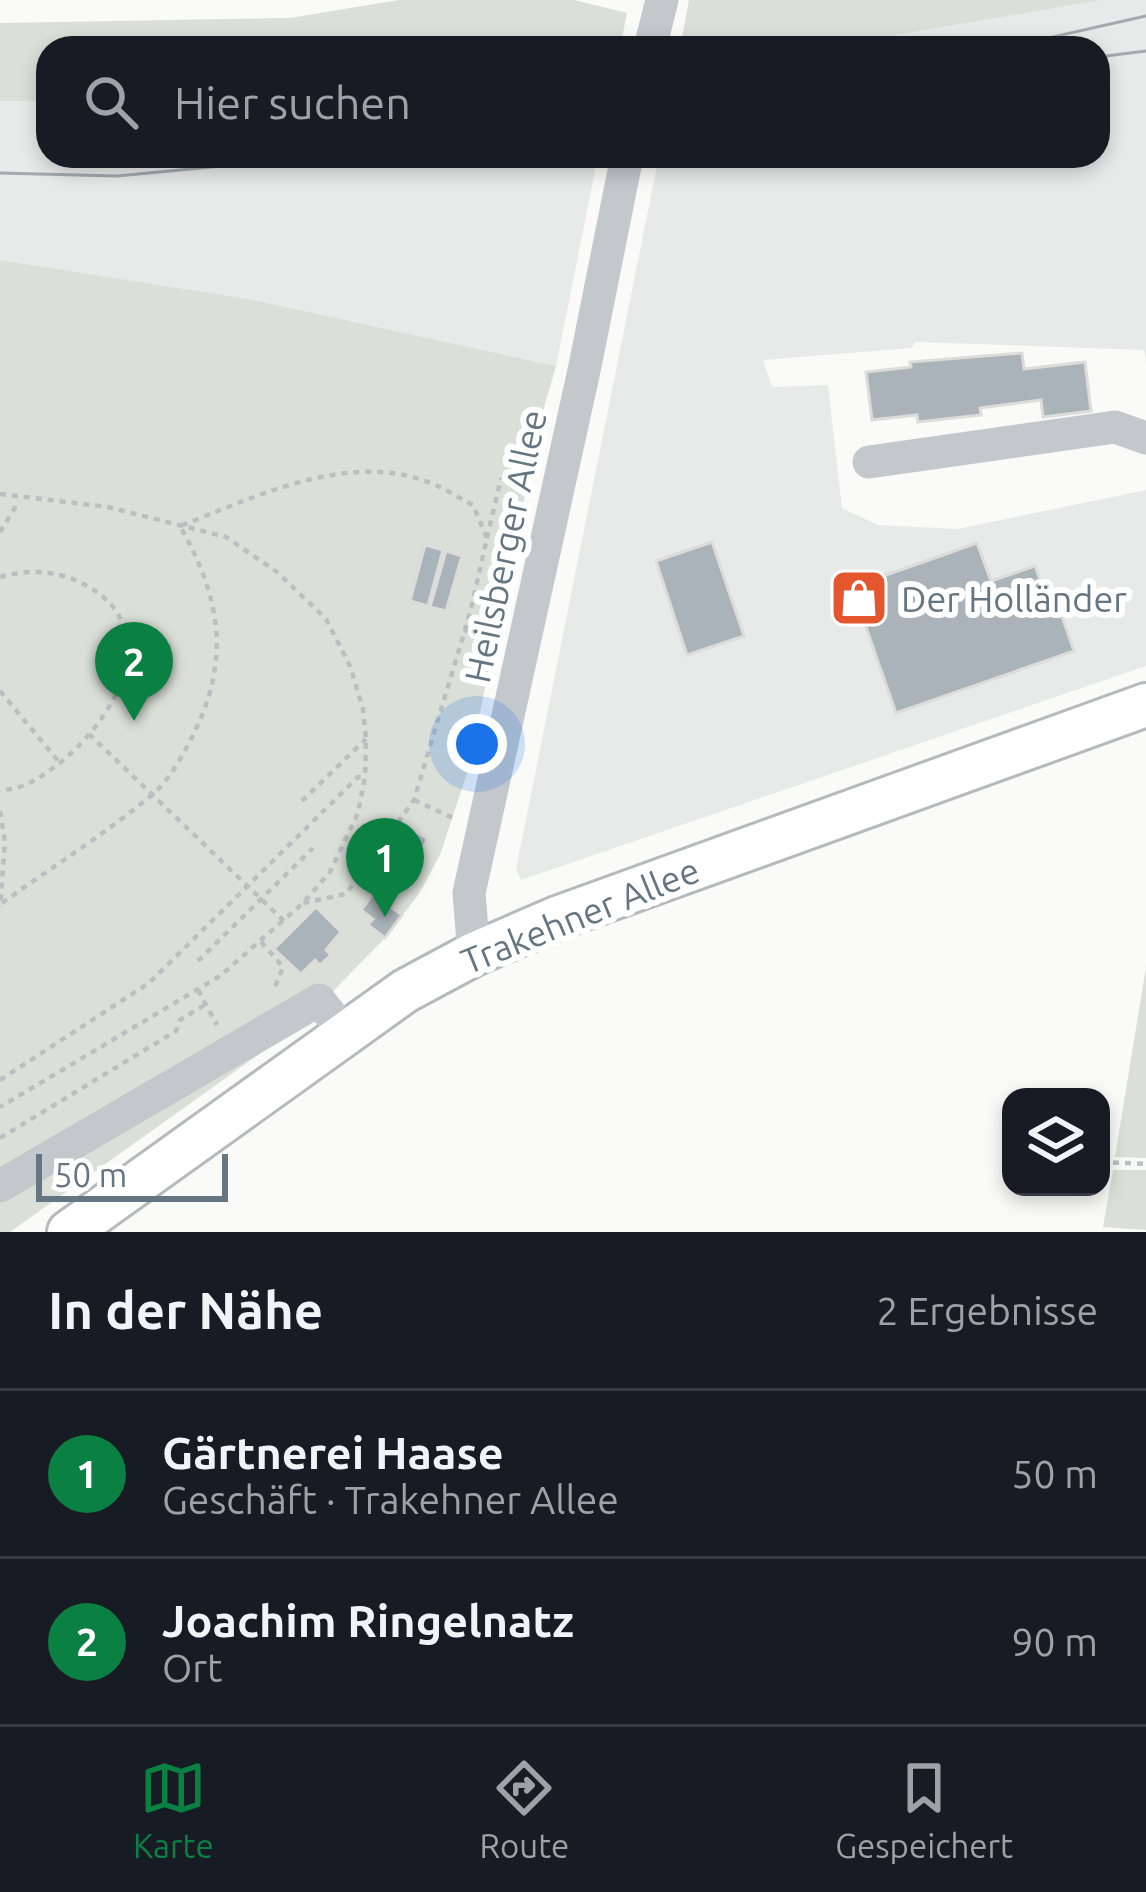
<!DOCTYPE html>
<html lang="de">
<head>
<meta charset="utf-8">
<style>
  :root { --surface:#171b24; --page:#20242c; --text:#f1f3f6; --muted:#9ea1a6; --line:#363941; --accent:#0b8043 }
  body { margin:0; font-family:Ubuntu,sans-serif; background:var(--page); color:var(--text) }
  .controls { position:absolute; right:36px; bottom:36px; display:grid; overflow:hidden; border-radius:24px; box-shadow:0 6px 18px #0003 }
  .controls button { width:108px; height:108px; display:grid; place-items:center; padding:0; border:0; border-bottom:3px solid var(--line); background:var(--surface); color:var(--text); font:60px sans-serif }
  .scale { position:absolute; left:36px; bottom:30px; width:192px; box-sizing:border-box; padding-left:12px; border:6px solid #657683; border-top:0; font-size:33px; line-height:42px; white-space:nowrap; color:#657683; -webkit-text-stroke:9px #fff; paint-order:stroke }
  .you { position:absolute; left:477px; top:744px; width:42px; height:42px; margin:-30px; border:9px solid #fff; border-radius:50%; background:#1a73e8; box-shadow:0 0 0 18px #1a73e833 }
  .badge { display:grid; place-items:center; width:78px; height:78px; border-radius:50%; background:var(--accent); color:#fff; font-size:39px; font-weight:700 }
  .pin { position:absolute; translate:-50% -99px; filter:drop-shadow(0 3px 6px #0008) }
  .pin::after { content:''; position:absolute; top:63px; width:42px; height:36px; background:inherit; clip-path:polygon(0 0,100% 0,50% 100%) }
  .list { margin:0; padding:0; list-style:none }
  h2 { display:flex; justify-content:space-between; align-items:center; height:156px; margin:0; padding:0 48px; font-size:51px }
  h2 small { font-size:39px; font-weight:400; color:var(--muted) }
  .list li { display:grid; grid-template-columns:78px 1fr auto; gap:36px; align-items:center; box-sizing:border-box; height:168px; padding:0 48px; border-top:3px solid var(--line) }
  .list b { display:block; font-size:45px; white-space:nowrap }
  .list p { margin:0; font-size:39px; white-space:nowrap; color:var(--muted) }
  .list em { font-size:39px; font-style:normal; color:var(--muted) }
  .icon { flex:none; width:66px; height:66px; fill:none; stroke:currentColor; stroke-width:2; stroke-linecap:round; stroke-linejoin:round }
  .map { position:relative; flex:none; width:1146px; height:1232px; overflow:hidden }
  .search { position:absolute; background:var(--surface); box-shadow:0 6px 18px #0003; left:36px; right:36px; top:36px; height:132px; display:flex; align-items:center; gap:30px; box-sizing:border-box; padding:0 42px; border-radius:36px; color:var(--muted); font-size:45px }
  .sheet { height:492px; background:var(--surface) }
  nav { display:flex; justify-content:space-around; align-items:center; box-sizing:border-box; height:168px; border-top:3px solid var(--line); background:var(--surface); font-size:33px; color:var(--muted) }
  nav a { display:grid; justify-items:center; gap:6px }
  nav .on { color:var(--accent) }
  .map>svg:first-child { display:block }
  .built { fill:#e8e9e9 }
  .green { fill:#dadfd7 }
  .building { fill:#aab3b9; stroke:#dcdcda; stroke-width:3 }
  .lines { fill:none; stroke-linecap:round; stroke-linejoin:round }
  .major-casing { stroke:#b5babe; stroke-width:48 }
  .path { stroke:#bbbfc2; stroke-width:4.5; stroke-dasharray:6 6; stroke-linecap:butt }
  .minor { stroke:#c3c8cc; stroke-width:33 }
  .major { stroke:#fff; stroke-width:42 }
  .tram { stroke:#a2aab0; stroke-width:3 }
  .labels { text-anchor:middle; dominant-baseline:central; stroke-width:12; stroke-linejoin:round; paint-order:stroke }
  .street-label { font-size:36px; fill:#657683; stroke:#fff }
  .poi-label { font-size:36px; fill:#657683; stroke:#fff; text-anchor:start }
</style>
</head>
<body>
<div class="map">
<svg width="1146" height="1232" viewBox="0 0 1146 1232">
  <rect width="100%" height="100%" fill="#fafaf8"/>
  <g class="built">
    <polygon points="1102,0 1146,0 1146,361 1144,350 915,342 912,348 763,360 772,387 828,385 842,508 878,525 957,529 1146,490 1146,666 521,880 516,869 659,156 1098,156 1098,48 820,48"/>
    <polygon points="0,101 48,102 48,156 598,156 556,366 249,299 0,260"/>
  </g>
  <g class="green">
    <polygon points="399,0 574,0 627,13 620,48 48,48 48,102 0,101 0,23 290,18"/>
    <polygon points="689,0 1102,0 820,48 680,48"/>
    <polygon points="0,260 249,299 556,366 541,418 468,770 440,855 418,895 385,938 300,1025 10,1232 0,1232"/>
    <polygon points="1146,967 1146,1158 1115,1157"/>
    <polygon points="1113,1170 1146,1170 1146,1230 1103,1227"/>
  </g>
  <g class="building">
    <polygon points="1022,353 1024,369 1085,362 1091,411 1043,417 1041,400 980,408 981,415 918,422 917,415 872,420 866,372 911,367 910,362"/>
    <polygon points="712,542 744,636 687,655 656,561"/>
    <polygon points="977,543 991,581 1035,566 1052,613 1060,611 1074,651 896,713 852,587"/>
    <polygon points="425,545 443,550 428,606 410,601"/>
    <polygon points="446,551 462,556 446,611 430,607"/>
    <polygon points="405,826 428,839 399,888 376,875"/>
    <polygon points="373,894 402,915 385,938 368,925 373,919 361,910"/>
    <polygon points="316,907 341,932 326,950 331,955 320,965 315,960 301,974 274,949"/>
  </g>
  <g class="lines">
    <defs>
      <polyline id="major" points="69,1232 405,991 474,954 557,918 1146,705"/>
    </defs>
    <use href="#major" class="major-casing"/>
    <g class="path">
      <polyline points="0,494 108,507 226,537 277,572 326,619 350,666 363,709 366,739 365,777 358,813 330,872 303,903 220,976 0,1107"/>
      <polyline points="0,532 19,501"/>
      <polyline points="487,538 501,478"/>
      <path d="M0 577C32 568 61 571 89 587 179 640 92 753 27 784 19 788 9 789 0 791"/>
      <polyline points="464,630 494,637"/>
      <polyline points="0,691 59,762"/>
      <polyline points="89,734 284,921"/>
      <polyline points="414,800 453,818"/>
      <polyline points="302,801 366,739"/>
      <polyline points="0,811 5,842 0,907"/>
      <path d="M2 903C52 867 105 834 152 795 168 781 179 762 189 743 231 664 223 602 180 526 256 497 348 450 431 483 446 489 459 498 473 505L487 538 470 613 414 800 346 894 303 903"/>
      <polyline points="261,942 283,967 273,992"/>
      <polyline points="198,961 313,848"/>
      <polyline points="198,990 217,1025"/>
      <polyline points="0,1080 149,983 358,777 365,777"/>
      <polyline points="0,1138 176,1031 180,1020 206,1004"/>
      <polyline points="1101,1162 1146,1164"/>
    </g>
    <g class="minor">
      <polyline points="650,48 662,0"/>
      <polyline points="869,462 1115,427 1146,438"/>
      <polyline points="474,954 469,893 585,366 627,156"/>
      <polyline points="0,1186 319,1000 344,1032"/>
    </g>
    <use href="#major" class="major"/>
    <g class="tram">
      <polyline points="1004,48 1146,16"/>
      <polyline points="1098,57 1146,51"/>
      <polyline points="0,173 117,176 328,156"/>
    </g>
  </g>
  <defs>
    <symbol id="shop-square" viewBox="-11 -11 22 22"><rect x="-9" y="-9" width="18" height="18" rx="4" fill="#e4572e" stroke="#fff"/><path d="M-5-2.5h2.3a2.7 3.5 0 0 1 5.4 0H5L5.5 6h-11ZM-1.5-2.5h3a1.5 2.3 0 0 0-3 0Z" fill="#fff"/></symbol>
  </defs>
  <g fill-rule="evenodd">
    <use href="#shop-square" x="826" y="565" width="66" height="66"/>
  </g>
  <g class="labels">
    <g class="street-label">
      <text transform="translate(505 546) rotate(-78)">Heilsberger Allee</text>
      <text transform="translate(580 915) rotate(-22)">Trakehner Allee</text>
    </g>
    <g class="poi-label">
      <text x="901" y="598">Der Holländer</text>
    </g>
  </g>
</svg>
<div class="controls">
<button><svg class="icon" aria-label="layers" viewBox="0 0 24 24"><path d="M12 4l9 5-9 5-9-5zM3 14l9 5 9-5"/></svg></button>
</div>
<div class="scale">50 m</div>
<div class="you"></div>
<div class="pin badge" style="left:385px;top:917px">1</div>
<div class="pin badge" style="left:134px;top:721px">2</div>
<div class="search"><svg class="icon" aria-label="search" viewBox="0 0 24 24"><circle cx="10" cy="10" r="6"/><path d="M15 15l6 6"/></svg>Hier suchen</div>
</div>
<section class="sheet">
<h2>In der Nähe<small>2 Ergebnisse</small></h2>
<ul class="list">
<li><span class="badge">1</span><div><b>Gärtnerei Haase</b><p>Geschäft · Trakehner Allee</p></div><em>50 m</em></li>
<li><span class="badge">2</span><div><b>Joachim Ringelnatz</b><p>Ort</p></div><em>90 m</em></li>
</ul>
</section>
<nav>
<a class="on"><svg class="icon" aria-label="map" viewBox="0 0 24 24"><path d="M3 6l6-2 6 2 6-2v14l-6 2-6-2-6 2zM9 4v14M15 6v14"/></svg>Karte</a>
<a><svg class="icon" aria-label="directions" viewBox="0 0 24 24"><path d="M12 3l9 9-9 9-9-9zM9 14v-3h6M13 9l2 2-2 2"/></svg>Route</a>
<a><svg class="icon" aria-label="saved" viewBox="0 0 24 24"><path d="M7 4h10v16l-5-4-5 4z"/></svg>Gespeichert</a>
</nav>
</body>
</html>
